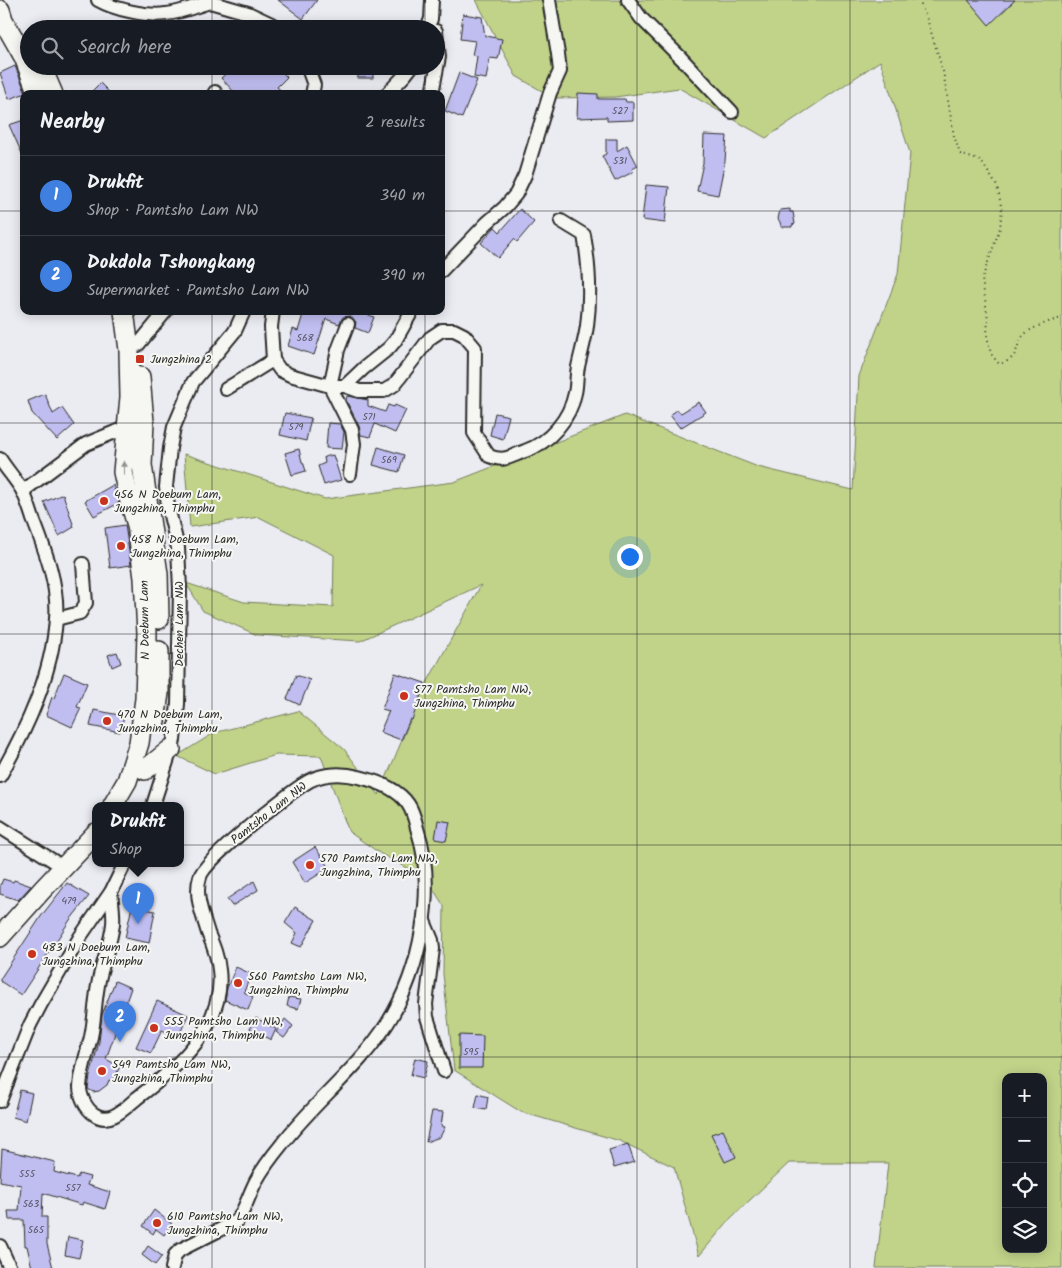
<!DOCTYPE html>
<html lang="en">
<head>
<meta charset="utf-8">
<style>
  :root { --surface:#171b24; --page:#242831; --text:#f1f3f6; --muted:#9ea1a6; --line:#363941; --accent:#c8321e }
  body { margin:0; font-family:Kalam,sans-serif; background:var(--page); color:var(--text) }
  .controls { position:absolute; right:15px; bottom:15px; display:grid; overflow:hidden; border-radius:10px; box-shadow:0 2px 12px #0003 }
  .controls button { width:45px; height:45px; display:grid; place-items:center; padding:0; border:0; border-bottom:1px solid var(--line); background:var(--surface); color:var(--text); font:25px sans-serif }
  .you { position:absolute; left:629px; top:556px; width:18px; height:18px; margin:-12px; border:4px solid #fff; border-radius:50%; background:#1a73e8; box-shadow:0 0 0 8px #1a73e833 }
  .badge { display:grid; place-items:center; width:32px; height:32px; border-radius:50%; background:var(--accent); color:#fff; font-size:16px; font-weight:700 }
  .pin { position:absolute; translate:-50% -41px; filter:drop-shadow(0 1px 2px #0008) }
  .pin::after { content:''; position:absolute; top:26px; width:18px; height:15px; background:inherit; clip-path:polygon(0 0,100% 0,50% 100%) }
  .popup { position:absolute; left:92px; top:802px; width:92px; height:65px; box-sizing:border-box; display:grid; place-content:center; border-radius:10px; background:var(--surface); filter:drop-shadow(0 1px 4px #0005); font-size:16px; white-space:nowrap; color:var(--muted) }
  .popup b { font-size:19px; color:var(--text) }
  .popup::after { content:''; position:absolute; left:50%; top:100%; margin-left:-10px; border:10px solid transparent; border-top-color:var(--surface) }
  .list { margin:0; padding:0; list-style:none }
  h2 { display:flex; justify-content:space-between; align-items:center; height:65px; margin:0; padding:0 20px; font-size:21px }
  h2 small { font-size:16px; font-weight:400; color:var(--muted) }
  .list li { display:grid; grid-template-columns:32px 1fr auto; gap:15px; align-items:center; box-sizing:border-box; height:80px; padding:0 20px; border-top:1px solid var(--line) }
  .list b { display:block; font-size:19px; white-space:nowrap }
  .list p { margin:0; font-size:16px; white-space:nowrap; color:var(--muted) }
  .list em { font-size:16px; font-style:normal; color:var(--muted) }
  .icon { flex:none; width:28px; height:28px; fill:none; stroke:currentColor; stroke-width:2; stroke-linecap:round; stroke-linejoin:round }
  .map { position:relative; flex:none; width:1062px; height:1268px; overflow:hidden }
  .search { position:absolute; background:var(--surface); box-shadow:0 2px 12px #0003; left:20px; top:20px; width:425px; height:55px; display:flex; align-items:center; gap:12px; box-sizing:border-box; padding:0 18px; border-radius:28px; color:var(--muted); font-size:19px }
  .panel { position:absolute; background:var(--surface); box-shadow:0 2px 12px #0003; left:20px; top:90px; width:425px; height:225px; border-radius:10px }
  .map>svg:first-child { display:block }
  .green { fill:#c0d389; stroke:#767f5a; fill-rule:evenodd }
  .building { fill:#c0bef0; stroke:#2b2b2b }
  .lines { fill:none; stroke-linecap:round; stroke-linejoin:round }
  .minor-casing { stroke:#2b2b2b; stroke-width:16 }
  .secondary-casing { stroke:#2b2b2b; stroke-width:22 }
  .path { stroke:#2b2b2b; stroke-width:2; stroke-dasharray:1 4; stroke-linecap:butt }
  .minor { stroke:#f6f6f2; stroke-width:12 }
  .secondary { stroke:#f6f6f2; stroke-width:19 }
  .oneway { fill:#90908e }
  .grid { fill:none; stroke:#2b2b2b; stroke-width:1; stroke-opacity:0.55 }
  .poi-dot { fill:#c8321e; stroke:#f6f6f2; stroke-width:2 }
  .labels { text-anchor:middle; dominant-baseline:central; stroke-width:4; stroke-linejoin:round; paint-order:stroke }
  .number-label { font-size:10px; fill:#50505c }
  .poi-label { font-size:12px; fill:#2b2b2b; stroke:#f6f6f2; text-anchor:start }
  .street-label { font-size:12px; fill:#2b2b2b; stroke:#f6f6f2 }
</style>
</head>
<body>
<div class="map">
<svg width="1062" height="1268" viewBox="0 0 1062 1268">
  <rect width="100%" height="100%" fill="#ebebf2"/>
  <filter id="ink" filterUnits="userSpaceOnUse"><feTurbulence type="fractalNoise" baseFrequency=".02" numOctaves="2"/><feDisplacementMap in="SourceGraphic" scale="10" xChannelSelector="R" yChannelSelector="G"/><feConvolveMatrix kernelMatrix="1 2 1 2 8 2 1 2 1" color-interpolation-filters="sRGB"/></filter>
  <g filter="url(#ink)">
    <path class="green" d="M476 0H1062V1268H876L888 1163H789L731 1218 699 1256 674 1167 620 1141 521 1112 454 1070 443 974 444 906 426 878 381 854 349 832 321 756 276 755 215 774 177 756 214 733 298 711 344 749 379 795 423 690 481 585 360 641 257 635 203 611 186 583 244 602 333 607 334 555 259 517 190 527 184 454 325 499 454 482 625 415 758 467 853 490 859 376 898 274 910 153 880 61 766 138 679 88 615 97 554 98 516 76ZM1006 1077H1043V1249H1006Z"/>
    <g class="building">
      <polygon points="278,0 317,0 303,19"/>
      <polygon points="968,0 1015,0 989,25"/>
      <polygon points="463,14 482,17 485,36 502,39 498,59 490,58 486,79 474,77 477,56 472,55 475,41 460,39"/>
      <polygon points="15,66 26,93 9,99 0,73"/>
      <polygon points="242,66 276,66 287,77 277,87 285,94 236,94 221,78 231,69 236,73"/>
      <polygon points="357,66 373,66 373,78 358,78"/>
      <polygon points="459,73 477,80 462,118 445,111"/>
      <polygon points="100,83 111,94 89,94"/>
      <polygon points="578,93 598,94 598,99 625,99 626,102 633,102 633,120 607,121 607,117 577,118"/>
      <polygon points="24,120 24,158 9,125"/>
      <polygon points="704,135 727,136 725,161 718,195 697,191 703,163"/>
      <polygon points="606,139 617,139 617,151 627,145 638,166 632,169 633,172 615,181 602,156 606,154"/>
      <polygon points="646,185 669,187 665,223 642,220"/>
      <polygon points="520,209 534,222 517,242 514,239 498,258 481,243 495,227 500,232"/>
      <polygon points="790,209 790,212 793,212 795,224 792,225 792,227 781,227 780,222 778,219 780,210"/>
      <polygon points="304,311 359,311 374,317 368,333 355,328 356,322 350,316 343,317 339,324 326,319 314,355 288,346 293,329 298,331"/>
      <polygon points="45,394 53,414 62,408 74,425 57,440 32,413 28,401"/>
      <polygon points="347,396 368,400 368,406 385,412 388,405 394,407 395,405 406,410 395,433 375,424 370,437 361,435 359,426 346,400"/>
      <polygon points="699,402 706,412 680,428 670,415 677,410 681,413"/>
      <polygon points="285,413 311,418 306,441 280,435"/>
      <polygon points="495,413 509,416 503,439 490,435"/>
      <polygon points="328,423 340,424 344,432 342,449 326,448"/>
      <polygon points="378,447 404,455 399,472 373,465"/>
      <polygon points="299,449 302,462 303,462 306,471 292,475 285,453"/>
      <polygon points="333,455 341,480 324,485 318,466 325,463 324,457"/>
      <polygon points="113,485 119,503 94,516 85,501"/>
      <polygon points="63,494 74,527 59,536 44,502"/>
      <polygon points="125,525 131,565 110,568 105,528"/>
      <polygon points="117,652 121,663 112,667 108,655"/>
      <polygon points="64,673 87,683 77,707 81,708 72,727 46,715 52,697 54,698"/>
      <polygon points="395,673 425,683 412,720 410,719 401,740 380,732 389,711 382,709"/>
      <polygon points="296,675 310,680 300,705 287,699"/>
      <polygon points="94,710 124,716 120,732 90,726"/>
      <polygon points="438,820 450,822 446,841 435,839"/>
      <polygon points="315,847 329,868 305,883 292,862"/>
      <polygon points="3,879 13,882 14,880 31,886 18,900 0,894 0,884 1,884"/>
      <polygon points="254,881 258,890 232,906 227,899"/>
      <polygon points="67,883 89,896 70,920 21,995 0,981 0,979 42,915"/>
      <polygon points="132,906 155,911 149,943 125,938"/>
      <polygon points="295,907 316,920 301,947 292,943 297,933 285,923"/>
      <polygon points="236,967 251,974 244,992 253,997 248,1010 225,1000 227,988"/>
      <polygon points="115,981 131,988 106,1059 120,1067 112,1081 109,1080 107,1085 99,1091 93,1092 88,1089 90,1076 99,1042 102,1015"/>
      <polygon points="289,997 301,999 298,1009 287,1006"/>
      <polygon points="157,1001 188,1015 178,1038 162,1030 151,1053 136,1047"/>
      <polygon points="256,1018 276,1029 271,1040 250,1029"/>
      <polygon points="285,1019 293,1026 284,1038 276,1032"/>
      <polygon points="459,1035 483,1036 482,1068 459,1068"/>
      <polygon points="415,1058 428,1061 424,1078 411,1075"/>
      <polygon points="20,1090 32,1093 26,1121 13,1117"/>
      <polygon points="478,1094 488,1097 486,1110 475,1108"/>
      <polygon points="432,1111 443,1112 441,1126 445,1127 440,1137 426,1142"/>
      <polygon points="723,1130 736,1157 725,1162 711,1134"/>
      <polygon points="628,1144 634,1162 614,1168 609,1150"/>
      <polygon points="2,1149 55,1162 54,1172 77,1178 79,1174 90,1177 87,1185 110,1192 105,1209 83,1202 82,1205 43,1193 42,1217 47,1217 47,1244 53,1268 32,1268 27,1246 25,1246 24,1220 9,1220 8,1211 19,1211 21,1185 0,1181"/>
      <polygon points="154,1210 172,1224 164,1235 156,1229 153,1234 143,1226"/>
      <polygon points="68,1237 83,1240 79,1258 65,1255"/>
      <polygon points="148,1246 162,1256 155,1265 142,1255"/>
    </g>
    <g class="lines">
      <defs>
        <g id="minor">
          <path d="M98 0C114 9 147 17 166 14 180 13 196 6 210 2"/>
          <polyline points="628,0 641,18 681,58 732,112"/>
          <polyline points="210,2 248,13 282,29"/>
          <polyline points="427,29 431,19 432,0"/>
          <polyline points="307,66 314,85 312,94"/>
          <polyline points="214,94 215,92"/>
          <polyline points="387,94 405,75 412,66"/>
          <polyline points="432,94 439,57 436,31"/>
          <polyline points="441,271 487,223 505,207 516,194 525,175 550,93 560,71 558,54 549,0"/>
          <path d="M273 311 271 327 273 360 280 370 290 375 330 386H345L359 391H384L394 385 430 338 442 330H454L464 335 475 348 474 433 489 456C505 462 509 457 525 451 549 443 570 419 575 393 577 385 576 376 578 367 581 353 585 340 587 326 591 296 589 264 584 235L561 221"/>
          <polyline points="348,324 338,350 330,386 352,430 354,444 350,474"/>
          <polyline points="138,345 166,311"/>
          <polyline points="345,386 364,368 389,348 395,341 412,311"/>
          <polyline points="226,389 273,360"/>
          <path d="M0 459C7 470 16 480 22 490 27 499 30 510 33 519 45 550 59 585 56 619 52 675 27 728 0 776"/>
          <polyline points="23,491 86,444 132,425"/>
          <polyline points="56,619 80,613 86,603 83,564"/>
          <polyline points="153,805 174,740 178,704 180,589 178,548 168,507 166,487 170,448 174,427 193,382 235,331 244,311"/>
          <polyline points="0,827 63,867"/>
          <path d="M111 892C112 903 114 914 113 924 111 943 103 961 99 980 95 998 95 1018 91 1037 87 1053 81 1070 80 1087 80 1096 86 1109 94 1114 110 1126 126 1107 137 1098 177 1068 226 1025 219 970 218 957 213 945 208 933 203 916 194 895 200 877 205 859 290 792 309 781 324 773 343 773 359 777 376 781 398 789 408 804 413 811 415 820 417 828 437 889 421 970 387 1024 358 1069 314 1102 282 1144 273 1155 263 1168 256 1181 249 1194 246 1208 237 1221L180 1250 175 1255 172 1268"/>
          <polyline points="424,921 432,940 433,949 426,1004 427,1017 444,1071"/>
          <polyline points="0,1101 30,1025 41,1004 80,937 111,892 125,863"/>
          <polyline points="0,1246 10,1268"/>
        </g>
        <g id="secondary">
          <polyline points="0,10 3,20 24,57 38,94"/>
          <polyline points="41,66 53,94"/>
          <polyline points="140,377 144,422 142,465 158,574 159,619"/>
          <polyline points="155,721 159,693 159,651"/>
          <polyline points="145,770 171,749"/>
          <polyline points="113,805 127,781 139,743 145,699 147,633 144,578 137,525 128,495 123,472 130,397 129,350 124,311"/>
          <polyline points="0,937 43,889 96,833"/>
        </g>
      </defs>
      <use href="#minor" class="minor-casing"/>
      <use href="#secondary" class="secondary-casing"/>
      <path class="path" d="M919 0 928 22 943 71 954 136 960 154 981 161 997 186 1002 210 1000 228 982 279 988 319 987 334 989 346 992 355 999 364C1023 358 1012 345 1026 333 1034 327 1052 320 1062 318"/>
      <use href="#minor" class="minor"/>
      <use href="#secondary" class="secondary"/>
    </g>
    <defs><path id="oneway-solid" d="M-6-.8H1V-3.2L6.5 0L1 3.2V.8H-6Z" transform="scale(1.25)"/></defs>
    <use class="oneway" href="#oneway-solid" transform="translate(124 468) rotate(-90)"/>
  </g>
  <path class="grid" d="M212 0V29M425 0V29M637 0V1268M850 0V1268M212 66V94M425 66V94M0 211H24M441 211H1062M212 311V1268M425 311V1268M0 423H1062M0 634H1062M0 845H1062M0 1057H1062"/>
  <g class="poi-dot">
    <rect x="135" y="354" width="10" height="10" rx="2.5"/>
    <circle cx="104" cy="501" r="5"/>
    <circle cx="121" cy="546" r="5"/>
    <circle cx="404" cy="696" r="5"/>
    <circle cx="107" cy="721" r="5"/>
    <circle cx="310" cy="865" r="5"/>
    <circle cx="32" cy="954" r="5"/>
    <circle cx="238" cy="983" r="5"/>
    <circle cx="154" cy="1028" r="5"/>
    <circle cx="102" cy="1071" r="5"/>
    <circle cx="157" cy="1223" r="5"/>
  </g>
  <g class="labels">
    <g class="number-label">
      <text x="620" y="111">527</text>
      <text x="620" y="161">531</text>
      <text x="305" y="338">568</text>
      <text x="369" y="417">571</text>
      <text x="296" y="427">579</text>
      <text x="389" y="460">569</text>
      <text x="69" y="901">479</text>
      <text x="471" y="1052">595</text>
      <text x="27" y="1174">555</text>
      <text x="73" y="1188">557</text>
      <text x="31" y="1204">563</text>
      <text x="36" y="1230">565</text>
    </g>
    <g class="poi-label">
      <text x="150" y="359">Jungzhina 2</text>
      <text x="114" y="494">456 N Doebum Lam,<tspan x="114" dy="14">Jungzhina, Thimphu</tspan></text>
      <text x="131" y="539">458 N Doebum Lam,<tspan x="131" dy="14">Jungzhina, Thimphu</tspan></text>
      <text x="414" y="689">577 Pamtsho Lam NW,<tspan x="414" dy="14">Jungzhina, Thimphu</tspan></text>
      <text x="117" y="714">470 N Doebum Lam,<tspan x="117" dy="14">Jungzhina, Thimphu</tspan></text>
      <text x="320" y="858">570 Pamtsho Lam NW,<tspan x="320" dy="14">Jungzhina, Thimphu</tspan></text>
      <text x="42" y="947">483 N Doebum Lam,<tspan x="42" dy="14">Jungzhina, Thimphu</tspan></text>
      <text x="248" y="976">560 Pamtsho Lam NW,<tspan x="248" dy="14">Jungzhina, Thimphu</tspan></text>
      <text x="164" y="1021">555 Pamtsho Lam NW,<tspan x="164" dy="14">Jungzhina, Thimphu</tspan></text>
      <text x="112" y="1064">549 Pamtsho Lam NW,<tspan x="112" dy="14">Jungzhina, Thimphu</tspan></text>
      <text x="167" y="1216">610 Pamtsho Lam NW,<tspan x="167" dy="14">Jungzhina, Thimphu</tspan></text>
    </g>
    <g class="street-label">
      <text transform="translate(145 620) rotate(-91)">N Doebum Lam</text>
      <text transform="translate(179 624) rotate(-90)">Dechen Lam NW</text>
      <text transform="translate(269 813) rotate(-38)">Pamtsho Lam NW</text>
    </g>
  </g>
</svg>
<div class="controls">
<button>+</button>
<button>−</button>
<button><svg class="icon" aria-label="locate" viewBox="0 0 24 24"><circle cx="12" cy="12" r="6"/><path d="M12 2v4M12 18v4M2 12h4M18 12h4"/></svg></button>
<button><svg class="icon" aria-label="layers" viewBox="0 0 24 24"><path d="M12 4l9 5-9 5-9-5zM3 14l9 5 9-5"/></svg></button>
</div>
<div class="you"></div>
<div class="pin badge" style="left:138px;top:924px;background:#3f7fe0">1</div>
<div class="popup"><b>Drukfit</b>Shop</div>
<div class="pin badge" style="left:120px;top:1042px;background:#3f7fe0">2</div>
<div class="search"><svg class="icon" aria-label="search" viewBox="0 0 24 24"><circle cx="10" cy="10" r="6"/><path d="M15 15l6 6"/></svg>Search here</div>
<section class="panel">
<h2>Nearby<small>2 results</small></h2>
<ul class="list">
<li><span class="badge" style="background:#3f7fe0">1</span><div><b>Drukfit</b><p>Shop · Pamtsho Lam NW</p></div><em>340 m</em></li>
<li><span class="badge" style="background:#3f7fe0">2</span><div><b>Dokdola Tshongkang</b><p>Supermarket · Pamtsho Lam NW</p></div><em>390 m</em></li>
</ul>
</section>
</div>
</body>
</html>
